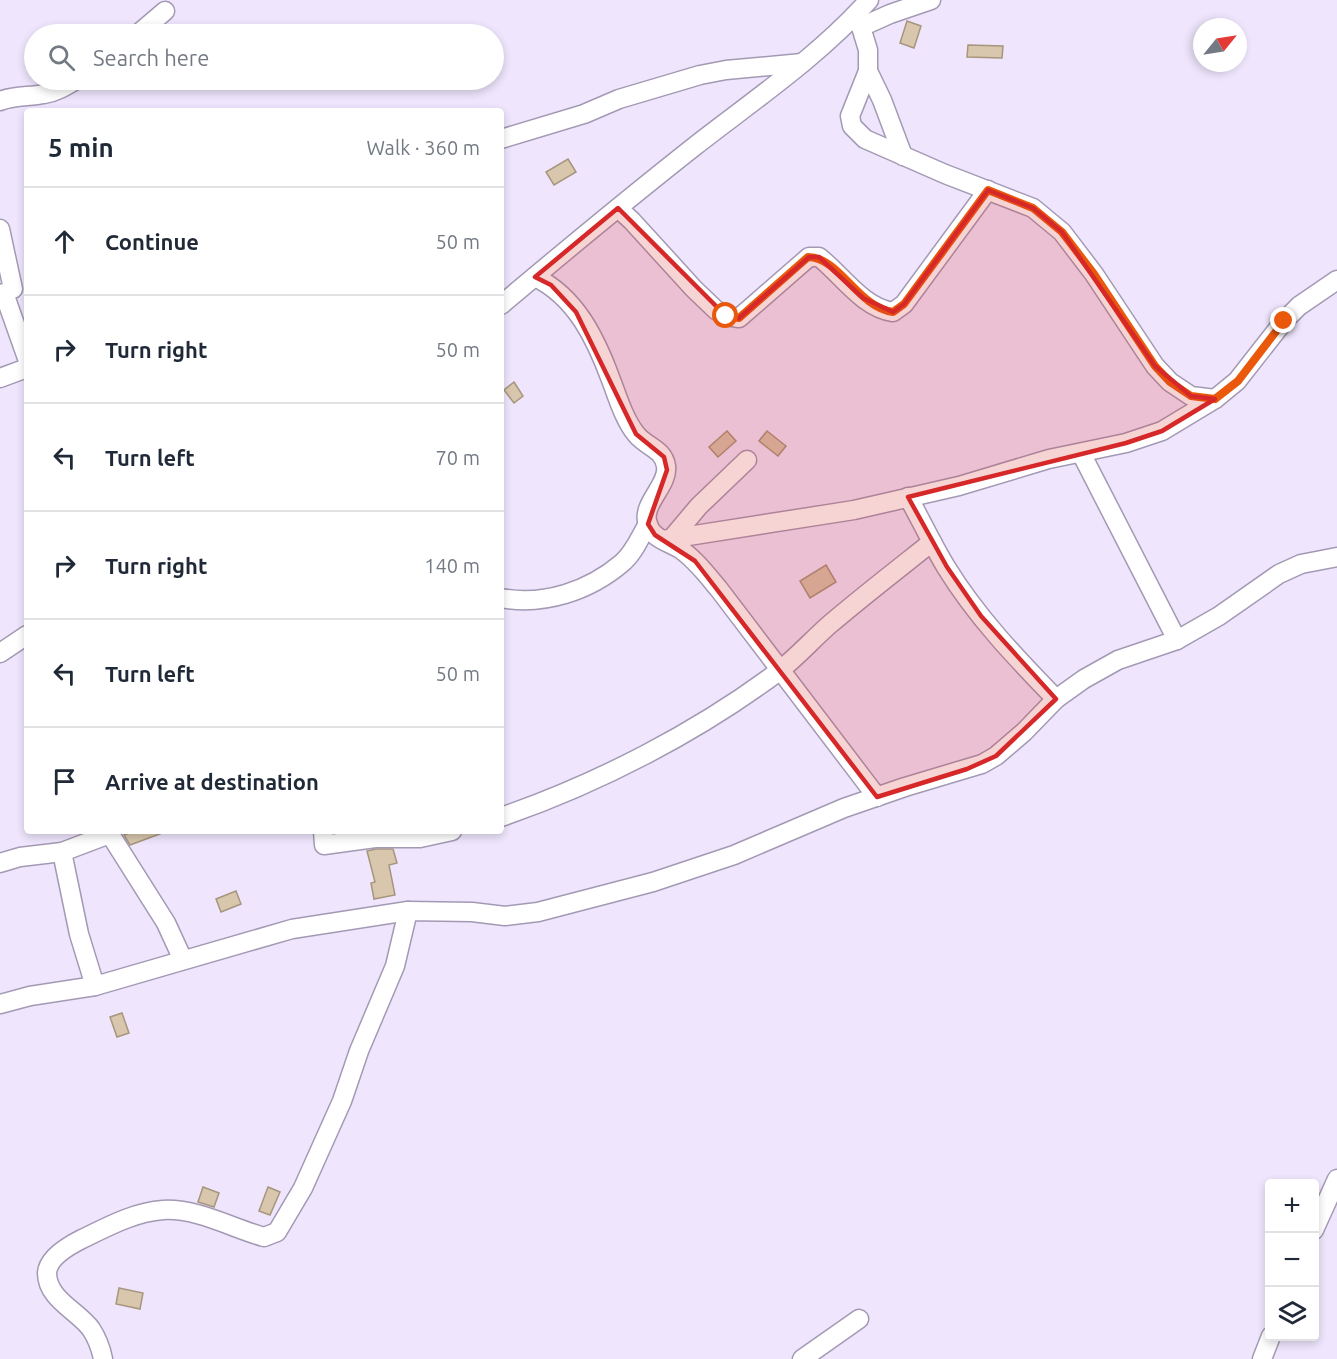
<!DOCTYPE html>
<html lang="en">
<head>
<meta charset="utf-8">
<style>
  :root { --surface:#fff; --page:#f2f2f3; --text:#1f2937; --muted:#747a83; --line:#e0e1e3 }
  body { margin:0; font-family:Ubuntu,sans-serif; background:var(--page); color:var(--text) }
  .controls { position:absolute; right:18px; bottom:18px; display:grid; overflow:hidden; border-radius:6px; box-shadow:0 3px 9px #0003 }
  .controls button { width:54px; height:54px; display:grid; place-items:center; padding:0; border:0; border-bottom:2px solid var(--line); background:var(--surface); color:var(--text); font:30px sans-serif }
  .compass { position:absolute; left:1193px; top:18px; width:54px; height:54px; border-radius:50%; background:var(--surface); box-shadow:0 3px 9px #0003; rotate:60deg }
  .stop { position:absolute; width:18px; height:18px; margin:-14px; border:4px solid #ea580c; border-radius:50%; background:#fff }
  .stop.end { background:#ea580c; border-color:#fff; box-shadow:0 2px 6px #0008 }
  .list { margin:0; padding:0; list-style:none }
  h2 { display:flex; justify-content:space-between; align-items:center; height:78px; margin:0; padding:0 24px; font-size:26px }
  h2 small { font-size:20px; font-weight:400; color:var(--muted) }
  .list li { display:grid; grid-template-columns:39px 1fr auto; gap:18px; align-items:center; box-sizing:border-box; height:108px; padding:0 24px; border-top:2px solid var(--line) }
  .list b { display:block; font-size:22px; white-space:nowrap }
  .list em { font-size:20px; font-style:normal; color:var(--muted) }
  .icon { flex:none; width:33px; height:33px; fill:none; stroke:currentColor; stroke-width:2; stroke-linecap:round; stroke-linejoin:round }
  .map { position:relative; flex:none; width:1337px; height:1359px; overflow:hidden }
  .search { position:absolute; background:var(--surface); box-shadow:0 3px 9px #0003; left:24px; top:24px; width:480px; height:66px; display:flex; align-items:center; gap:15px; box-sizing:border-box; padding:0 21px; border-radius:33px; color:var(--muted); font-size:22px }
  .panel { position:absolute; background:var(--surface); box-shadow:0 3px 9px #0003; left:24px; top:108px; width:480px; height:726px; border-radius:6px }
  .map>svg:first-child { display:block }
  .building { fill:#d8c6ad; stroke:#a6967d; stroke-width:1.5 }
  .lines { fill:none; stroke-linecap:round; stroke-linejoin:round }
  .minor-casing { stroke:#a499b4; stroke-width:21 }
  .minor { stroke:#fff; stroke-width:18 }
  .route { stroke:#ea580c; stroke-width:8 }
  .marked { fill:#d62828; fill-opacity:0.2; stroke:#d62828; stroke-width:4.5; stroke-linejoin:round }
</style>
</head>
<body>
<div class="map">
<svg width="1337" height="1359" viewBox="0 0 1337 1359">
  <rect width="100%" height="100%" fill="#efe6fd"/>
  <g class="building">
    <polygon points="907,21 921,26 914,48 900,43"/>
    <polygon points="968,45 1003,46 1002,58 967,57"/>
    <polygon points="568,159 576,172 554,185 546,172"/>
    <polygon points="514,382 523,396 514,403 504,390"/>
    <polygon points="727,431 736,441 718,457 709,447"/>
    <polygon points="767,431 786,446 778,456 759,441"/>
    <polygon points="826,565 836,582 810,598 800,581"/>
    <polygon points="135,831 165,831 165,832 130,845 124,835"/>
    <polygon points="376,849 393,849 397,863 389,865 395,895 374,899 371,883 375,882 367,851"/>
    <polygon points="236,891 241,904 221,912 216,899"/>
    <polygon points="122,1013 129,1033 117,1037 110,1017"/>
    <polygon points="203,1187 219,1193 214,1207 198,1202"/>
    <polygon points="268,1187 280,1192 270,1215 259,1211"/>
    <polygon points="119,1288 143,1293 140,1309 116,1304"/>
  </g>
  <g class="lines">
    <defs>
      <g id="minor">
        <polyline points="854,16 861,27 868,50 868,71 850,116 852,126 865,139 945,174 1033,208 1062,232 1094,274 1155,366 1170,382 1191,396 1215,399"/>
        <polyline points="861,27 890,14 931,0"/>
        <polyline points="138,34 165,11"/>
        <polyline points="868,71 882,100 903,156"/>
        <path d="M0 101C14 95 29 97 44 94 56 92 66 86 76 80"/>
        <polyline points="501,139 584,114 619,99 700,75 726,70 802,63"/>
        <path d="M618 208 632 221 694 289 716 310 726 316 739 318 809 257H819C842 275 863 308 893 312L904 304 988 190"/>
        <polyline points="0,229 13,289"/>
        <path d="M535 277C576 297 596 339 611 380 618 398 624 419 636 434 646 447 663 448 666 466 669 486 640 504 648 525 653 539 669 542 680 549 695 559 707 575 718 588L877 797"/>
        <polyline points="4,293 27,358"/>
        <path d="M501 305C565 251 629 198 695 146 754 100 819 56 869 0"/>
        <polyline points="0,378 27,368"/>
        <polyline points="1081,453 1177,640"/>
        <path d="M908 497C921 520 932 544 946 567 976 616 1016 658 1056 699"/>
        <polyline points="672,538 699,506 747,460"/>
        <polyline points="663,540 854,510 959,486 1049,459 1126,443 1162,431 1215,399 1237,381 1284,321 1299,306 1337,280"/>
        <path d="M501 598C544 606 589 591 622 563 634 553 640 537 648 524"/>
        <polyline points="0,653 27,635"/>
        <path d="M501 817C597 784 698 732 779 671 797 657 812 640 829 625 863 596 898 569 932 542"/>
        <polyline points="323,831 324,845 375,838 420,838 452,831"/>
        <polyline points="62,852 79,934 95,986"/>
        <polyline points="0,863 20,857 62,852 107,835 113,839 166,923 183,960"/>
        <polyline points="0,1004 30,996 95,986 292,929 408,911 472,912 505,916 538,912 653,882 734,855 844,808 905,787 982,764 996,756 1024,732 1056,699 1084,679 1118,660 1177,640 1219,616 1279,574 1301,564 1337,557"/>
        <polyline points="1314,1230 1337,1179"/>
        <path d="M103 1359C101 1349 97 1338 91 1329 78 1311 47 1299 47 1273 48 1257 70 1245 82 1239 107 1227 134 1212 163 1210 197 1208 232 1228 264 1237L277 1232 303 1188 342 1101 359 1051 395 966 408 911"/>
        <polyline points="802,1359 859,1319"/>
        <polyline points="1262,1359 1271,1336"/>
      </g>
    </defs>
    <use href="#minor" class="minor-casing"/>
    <use href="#minor" class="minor"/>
  </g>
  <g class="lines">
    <path class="route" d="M726 316 739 318 808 257C841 258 857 307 893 312L904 304 988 190 1033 208 1062 232 1094 274 1155 366 1170 382 1191 396 1215 399 1238 381 1284 321"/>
  </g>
  <path class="marked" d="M988 190 1033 208 1062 232 1155 366 1191 396 1215 399 1162 431 1126 443 908 497 947 567 981 616 1056 699 996 756 967 769 877 797 695 561 655 535 648 524 667 470 664 457 636 434 576 312 551 285 535 277 618 208 726 316 739 318 809 257H819L863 298 893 312 904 304Z"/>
</svg>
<div class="controls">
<button>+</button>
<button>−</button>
<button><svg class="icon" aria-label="layers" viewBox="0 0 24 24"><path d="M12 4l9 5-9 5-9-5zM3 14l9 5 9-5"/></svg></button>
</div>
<svg class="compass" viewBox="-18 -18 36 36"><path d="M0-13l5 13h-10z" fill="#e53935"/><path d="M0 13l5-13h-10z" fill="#747a83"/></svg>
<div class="stop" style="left:726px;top:316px"></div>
<div class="stop end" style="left:1284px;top:321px"></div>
<div class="search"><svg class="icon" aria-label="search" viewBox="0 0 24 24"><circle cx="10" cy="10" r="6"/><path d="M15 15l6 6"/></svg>Search here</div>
<section class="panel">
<h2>5 min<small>Walk · 360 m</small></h2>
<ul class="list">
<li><svg class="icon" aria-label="ahead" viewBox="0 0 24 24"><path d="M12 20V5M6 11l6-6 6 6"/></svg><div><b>Continue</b></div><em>50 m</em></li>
<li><svg class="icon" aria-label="right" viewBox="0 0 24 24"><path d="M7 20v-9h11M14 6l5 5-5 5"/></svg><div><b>Turn right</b></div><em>50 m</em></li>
<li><svg class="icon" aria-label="left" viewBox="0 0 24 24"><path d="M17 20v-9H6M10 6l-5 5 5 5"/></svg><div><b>Turn left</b></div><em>70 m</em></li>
<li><svg class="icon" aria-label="right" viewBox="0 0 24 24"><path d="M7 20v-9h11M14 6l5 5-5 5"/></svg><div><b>Turn right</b></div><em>140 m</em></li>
<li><svg class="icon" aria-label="left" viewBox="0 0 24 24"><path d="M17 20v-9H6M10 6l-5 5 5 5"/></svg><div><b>Turn left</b></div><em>50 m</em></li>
<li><svg class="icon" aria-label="arrive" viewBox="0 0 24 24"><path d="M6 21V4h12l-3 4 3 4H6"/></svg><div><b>Arrive at destination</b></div></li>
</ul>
</section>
</div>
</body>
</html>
